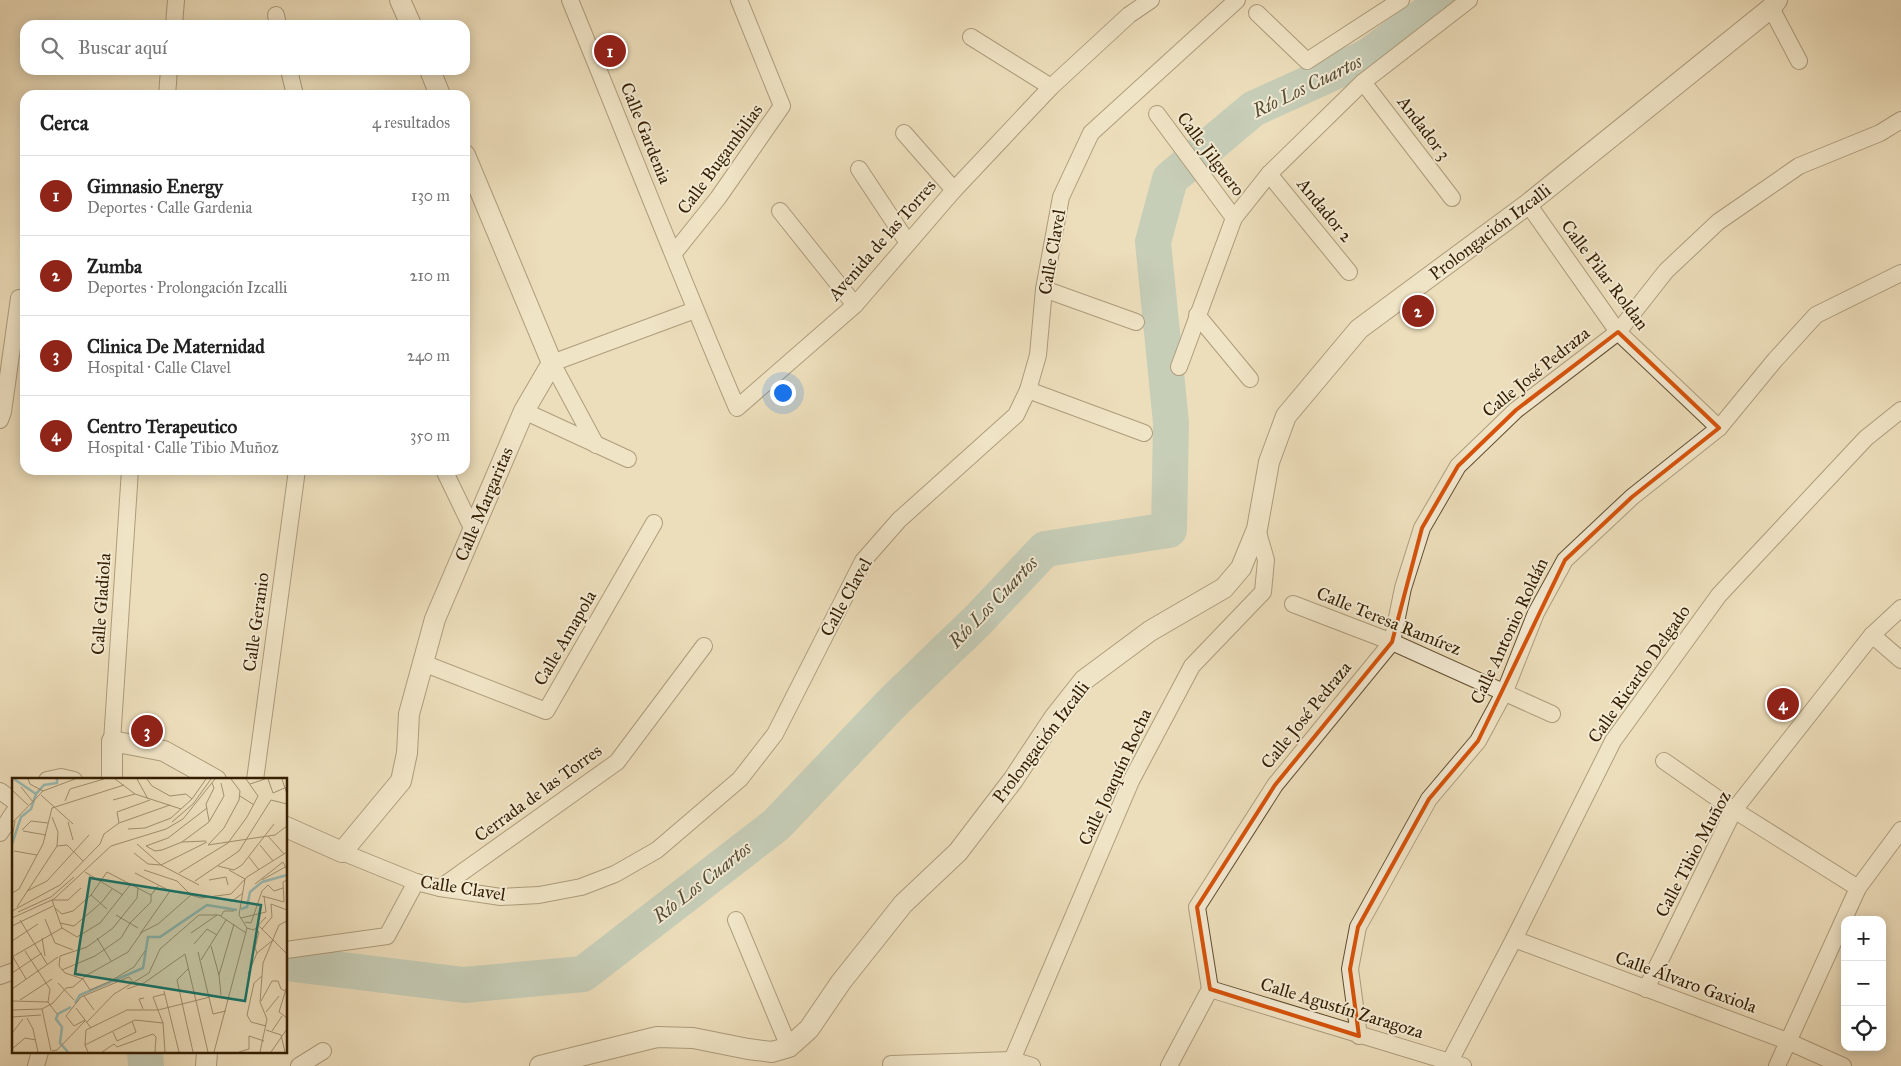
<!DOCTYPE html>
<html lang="es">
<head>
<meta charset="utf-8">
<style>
  :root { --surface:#fff; --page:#f6f6f6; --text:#222; --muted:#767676; --line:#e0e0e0; --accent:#8f2418 }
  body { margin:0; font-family:"IM FELL Great Primer",serif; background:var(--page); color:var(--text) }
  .controls { position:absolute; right:15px; bottom:15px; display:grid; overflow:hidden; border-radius:10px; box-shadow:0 2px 12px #0003 }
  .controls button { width:45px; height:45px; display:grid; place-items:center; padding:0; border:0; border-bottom:1px solid var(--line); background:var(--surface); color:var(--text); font:25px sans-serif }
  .you { position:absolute; left:782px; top:392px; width:18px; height:18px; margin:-12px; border:4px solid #fff; border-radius:50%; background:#1a73e8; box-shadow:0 0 0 8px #1a73e833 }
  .badge { display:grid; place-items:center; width:32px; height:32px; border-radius:50%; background:var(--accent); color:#fff; font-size:16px; font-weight:700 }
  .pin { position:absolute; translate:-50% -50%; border:2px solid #fff; box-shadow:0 1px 5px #0006 }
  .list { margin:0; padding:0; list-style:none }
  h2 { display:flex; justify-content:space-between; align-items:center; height:65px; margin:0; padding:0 20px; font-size:21px }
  h2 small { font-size:16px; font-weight:400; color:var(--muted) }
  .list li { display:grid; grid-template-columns:32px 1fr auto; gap:15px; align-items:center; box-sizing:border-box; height:80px; padding:0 20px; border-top:1px solid var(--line) }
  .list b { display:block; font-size:19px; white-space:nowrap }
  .list p { margin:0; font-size:16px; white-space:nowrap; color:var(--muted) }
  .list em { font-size:16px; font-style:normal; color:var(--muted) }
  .icon { flex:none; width:28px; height:28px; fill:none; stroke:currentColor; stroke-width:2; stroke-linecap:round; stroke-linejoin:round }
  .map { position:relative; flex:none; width:1901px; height:1066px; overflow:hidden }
  .search { position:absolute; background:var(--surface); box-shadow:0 2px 12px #0003; left:20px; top:20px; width:450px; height:55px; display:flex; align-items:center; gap:12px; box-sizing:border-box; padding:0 18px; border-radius:15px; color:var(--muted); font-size:19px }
  .panel { position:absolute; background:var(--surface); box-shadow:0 2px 12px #0003; left:20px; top:90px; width:450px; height:385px; border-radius:15px }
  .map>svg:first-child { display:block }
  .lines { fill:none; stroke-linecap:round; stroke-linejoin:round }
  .river { stroke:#9abbb4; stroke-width:36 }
  .minor-casing { stroke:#624e2f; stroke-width:18 }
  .tertiary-casing { stroke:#624e2f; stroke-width:22 }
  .minor { stroke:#f3ead3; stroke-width:16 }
  .tertiary { stroke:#f3ead3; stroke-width:20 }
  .marked { fill:none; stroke:#d6530b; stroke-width:4; stroke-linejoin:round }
  .labels { text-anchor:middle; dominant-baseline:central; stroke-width:4; stroke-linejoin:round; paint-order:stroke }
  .street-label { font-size:18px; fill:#341e00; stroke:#f3ead3 }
  .water-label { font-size:19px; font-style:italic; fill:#534d36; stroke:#f3ead3 }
  .inset-river { fill:none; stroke:#9abbb4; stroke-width:2.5 }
  .inset-road { fill:none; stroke:#a39170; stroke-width:1 }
  .view { fill:#0f766e; fill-opacity:0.15; stroke:#0f766e; stroke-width:2.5 }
  .inset-edge { fill:none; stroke:#341e00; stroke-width:2.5 }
</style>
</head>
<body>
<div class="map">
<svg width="1901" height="1066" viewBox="0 0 1901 1066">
  <rect width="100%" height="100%" fill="#eddebb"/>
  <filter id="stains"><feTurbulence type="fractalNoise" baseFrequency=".004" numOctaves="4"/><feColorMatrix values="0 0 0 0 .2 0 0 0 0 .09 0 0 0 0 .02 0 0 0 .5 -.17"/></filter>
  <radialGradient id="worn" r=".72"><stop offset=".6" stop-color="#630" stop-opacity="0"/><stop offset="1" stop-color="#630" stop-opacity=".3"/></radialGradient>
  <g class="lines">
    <g class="river">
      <polyline points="286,963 464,985 583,974 776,825 893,702 978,620 1045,549 1169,530 1171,423 1153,242 1170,179 1253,109 1367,57 1445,0"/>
      <polyline points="145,1052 146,1066"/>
    </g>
    <defs>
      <g id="minor">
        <path d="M570 0C626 136 679 273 737 408L855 305 954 190 1051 87 1129 15 1151 0"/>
        <polyline points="1771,8 1799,61"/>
        <polyline points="1257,13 1307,61 1401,0"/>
        <polyline points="276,15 278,25"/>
        <polyline points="174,25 176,0"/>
        <polyline points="971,37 1051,87"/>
        <polyline points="289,70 295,95"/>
        <polyline points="1363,82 1452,198"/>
        <polyline points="167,95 169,70"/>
        <polyline points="1157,114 1234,218"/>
        <polyline points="904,133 954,190"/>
        <polyline points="859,169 908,243"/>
        <polyline points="1269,174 1349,272"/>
        <polyline points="1528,204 1618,332 1719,428"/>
        <polyline points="780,211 855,305"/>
        <polyline points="674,253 718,198 782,106 739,0"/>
        <polyline points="1044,289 1136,322"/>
        <polyline points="1197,315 1250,379"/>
        <polyline points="1179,367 1234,218 1269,174 1363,82 1469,0"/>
        <polyline points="1028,390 1144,433"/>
        <polyline points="524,411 628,459"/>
        <polyline points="0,420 3,412 19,298"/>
        <polyline points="596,445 552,363 695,310"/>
        <polyline points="444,470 473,530"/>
        <polyline points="1293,604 1392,642 1552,714"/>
        <polyline points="1872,635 1901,660"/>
        <polyline points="423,663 546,711 654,523"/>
        <polyline points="112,741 130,470"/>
        <polyline points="1664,761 1734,810 1858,888"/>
        <polyline points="47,780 61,777 74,780"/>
        <polyline points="255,780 297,470"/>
        <polyline points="0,791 14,801"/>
        <polyline points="0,833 14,812"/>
        <polyline points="342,852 416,882 440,888 501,897 539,895 581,887 615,874 657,850 740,779 775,734 863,561 899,520 1016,415 1028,390 1038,355 1044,289 1061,197 1091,133 1237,0"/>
        <polyline points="440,888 617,762 704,646"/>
        <polyline points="736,920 789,1047"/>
        <polyline points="1514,939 1787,1041 1843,1066"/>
        <polyline points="286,950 387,936 416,882"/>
        <polyline points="0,976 14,971"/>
        <polyline points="1210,989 1463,1066"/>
        <polyline points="1646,989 1734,810 1872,635 1901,608"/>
        <polyline points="1359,1036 1350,969 1358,927 1429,799 1478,741 1505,691 1536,613 1565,560 1632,497 1719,428 1775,360 1816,315 1901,273"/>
        <polyline points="1012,1060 1131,781 1192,666 1263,592 1266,560 1257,529"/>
        <polyline points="1450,1061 1514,939 1613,741 1719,595 1866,438 1901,410"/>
        <polyline points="891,1064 1012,1060 1032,1066"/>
        <polyline points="36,1066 40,1052"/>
        <polyline points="299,1066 323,1051"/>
        <polyline points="1169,1066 1210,989 1197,907 1275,785 1392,642 1403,588 1422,528 1458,466 1516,410 1618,332 1666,271 1718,222 1799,166 1880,133 1901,120"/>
        <polyline points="1777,1066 1858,888 1901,830"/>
      </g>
      <g id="tertiary">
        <polyline points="400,0 411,25"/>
        <polyline points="430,70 440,95"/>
        <polyline points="112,780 112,741 164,751 216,780"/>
        <polyline points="286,827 342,852 401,781 407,753 409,714 435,619 524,411 552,363 465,155"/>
        <polyline points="206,1066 207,1052"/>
        <polyline points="540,1066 657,1037 693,1038 748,1049 772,1052 789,1047 809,1029 841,982 903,904 958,852 1013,780 1054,718 1084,680 1150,631 1224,588 1241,568 1257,529 1269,462 1286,416 1359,329 1528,204 1771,8 1777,0"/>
      </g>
    </defs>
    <use href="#minor" class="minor-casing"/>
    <use href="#tertiary" class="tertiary-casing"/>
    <use href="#minor" class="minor"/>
    <use href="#tertiary" class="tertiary"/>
  </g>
  <path d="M0 0H1901V1066H0ZM1618 332 1719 428 1632 497 1565 560 1478 741 1429 799 1358 927 1350 969 1359 1036 1210 989 1197 907 1275 785 1392 642 1422 528 1458 466 1516 410Z" fill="#eddebb" fill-opacity=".55" fill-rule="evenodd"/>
  <path class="marked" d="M1618 332 1719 428 1632 497 1565 560 1478 741 1429 799 1358 927 1350 969 1359 1036 1210 989 1197 907 1275 785 1392 642 1422 528 1458 466 1516 410Z"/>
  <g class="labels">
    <g class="street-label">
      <text transform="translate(1424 128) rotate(53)">Andador 3</text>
      <text transform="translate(646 133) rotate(68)">Calle Gardenia</text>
      <text transform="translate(1211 154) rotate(53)">Calle Jilguero</text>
      <text transform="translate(720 159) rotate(-54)">Calle Bugambilias</text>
      <text transform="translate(1325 210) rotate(51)">Andador 2</text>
      <text transform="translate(1490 232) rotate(-37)">Prolongación Izcalli</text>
      <text transform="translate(882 240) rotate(-49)">Avenida de las Torres</text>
      <text transform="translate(1052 252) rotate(-80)">Calle Clavel</text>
      <text transform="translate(1605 275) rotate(53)">Calle Pilar Roldan</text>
      <text transform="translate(1536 372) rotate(-39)">Calle José Pedraza</text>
      <text transform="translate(484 504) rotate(-67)">Calle Margaritas</text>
      <text transform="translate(846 597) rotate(-61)">Calle Clavel</text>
      <text transform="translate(101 604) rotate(-86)">Calle Gladiola</text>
      <text transform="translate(1389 621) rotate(22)">Calle Teresa Ramírez</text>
      <text transform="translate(256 622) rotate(-82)">Calle Geranio</text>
      <text transform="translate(1509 631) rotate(-65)">Calle Antonio Roldán</text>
      <text transform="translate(565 638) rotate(-60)">Calle Amapola</text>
      <text transform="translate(1639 674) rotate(-55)">Calle Ricardo Delgado</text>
      <text transform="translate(1306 715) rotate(-51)">Calle José Pedraza</text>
      <text transform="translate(1041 742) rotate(-53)">Prolongación Izcalli</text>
      <text transform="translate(1115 777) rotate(-65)">Calle Joaquín Rocha</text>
      <text transform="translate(538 793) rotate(-36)">Cerrada de las Torres</text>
      <text transform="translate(1693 854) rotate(-62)">Calle Tibio Muñoz</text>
      <text transform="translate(463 888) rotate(9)">Calle Clavel</text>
      <text transform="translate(1686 982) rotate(20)">Calle Álvaro Gaxiola</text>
      <text transform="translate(1342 1008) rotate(17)">Calle Agustín Zaragoza</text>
    </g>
    <g class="water-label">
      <text transform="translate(1307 86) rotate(-26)">Río Los Cuartos</text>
      <text transform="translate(993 602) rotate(-46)">Río Los Cuartos</text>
      <text transform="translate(702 882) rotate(-38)">Río Los Cuartos</text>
    </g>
  </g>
  <g transform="translate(12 778)">
    <rect width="275" height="275" fill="#eddebb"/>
    <path class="inset-river" d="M2 1 24 16M0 66 9 39 19 31 24 16 32 7 45 5V1M229 131 235 129 238 114 250 104 275 97M63 225 68 217 131 190 136 159H148L195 127 225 132M56 274 48 265 50 249 44 241 46 236 59 229"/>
    <path class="inset-road" d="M16 1 18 6 31 13M103 1 123 16 169 31M125 1 136 21M135 1 140 8 158 18 174 16 180 21M219 1 228 13 227 22 212 50 196 67 263 57 275 48M256 1 261 15 275 9M270 1 275 16M238 6 253 1M9 9 21 24M0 12 16 27M31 13 63 1M29 17 61 46M228 18 242 27M101 22 123 16M53 23 58 11 92 1M40 39 46 54 45 68M197 43 194 26 202 10 200 5M56 44 61 62M160 44 181 26 199 1M0 45 31 13M107 45 105 34 138 22M116 51 133 50 159 40 180 21 194 1M10 52 19 43 36 45M11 53 34 57M256 58 272 76M0 60 3 43M170 64 194 63M125 66 149 87 187 107M55 67 71 83M248 67 261 83M134 68 143 73 150 72 170 64 197 44 212 18 209 5M134 68 156 60 195 30M2 73 25 77M122 75 136 86 149 87 195 64M237 79 247 92M206 88 222 92 230 87 262 46M132 92 165 103 179 117M217 92 233 101M73 94 111 117M123 95 158 113 169 115M167 95 216 65 235 39 246 18 234 1M197 102 214 99 216 107M250 102 273 89M183 103 227 73 259 22 275 26M243 106 271 84 275 92M69 110 56 122H40L50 150 65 159 88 145 118 107M15 113 35 103 77 57M0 115 7 111 31 66 40 30 112 7M79 117 95 131M179 117 189 120 219 116 235 99 275 74M250 118 272 124 271 104 275 102M219 124 231 115M5 129 45 68 55 67M43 130 50 136 61 133 79 117 95 94 139 117M0 133 48 107 88 66 92 56 107 45 158 27M6 134 39 119 62 99M104 137 126 150M209 138 212 133H222M260 139 259 126 275 132M0 140 42 121 99 68 154 51 171 41 203 1M229 140 254 134 252 118M33 141 43 165 61 172M8 142 35 186M233 144 239 145 250 113 256 107 262 113 271 110M48 145 62 148 89 125 100 111M246 147 275 176M0 148 41 128M235 150 242 152 254 139M243 150 247 154 243 170 245 175M250 151 260 139M179 155 205 137M128 156 158 113M30 160 33 178M85 160 99 183M0 163 26 146M182 166 195 151 205 157M199 168 207 197 209 217M13 173 38 211 36 224M186 174 201 236 214 233M0 179 50 150M1 179 14 201M189 182 214 142M177 190 165 202 181 274M50 192 83 178 109 160 118 145 139 124V117L146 108M0 195 30 175M236 196 245 175 261 162M207 197 222 146M250 198 242 205 235 237 239 244 254 248M71 201 53 195 47 188 48 178 75 169 101 150 125 120 126 110M71 201 78 212 97 204 122 189 133 173M46 205 62 222M275 208 267 234 275 240M0 211 46 179M115 211 132 205 173 176 196 274M152 213 167 274M153 216 141 219 151 245 153 274M72 218 82 232M8 222 40 201M0 223 36 224 45 236M249 223 260 203H266L269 211 273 213M64 230 79 250M30 231 39 273M131 231 127 221 132 220M0 232 30 231 41 225 54 210 61 209 75 197 116 174 130 154 146 146 179 117M254 234 267 218M0 239 29 237M15 240 21 251 26 274M73 242 62 248 54 238 69 219 117 199 121 204M75 244 102 216 137 195 148 171 187 137H207L234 155M254 252 269 257 273 274M260 253 270 238M101 254 105 263 124 254 120 243M0 255 11 241M73 267 123 242 151 245M105 269 141 256 144 259 143 274M0 271 13 260 24 262M40 273 45 272 73 243M76 274 73 267 74 252 115 232H146L198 219M90 274 102 266 105 269M202 274 235 150 227 137 233 101M227 274 237 271V258L252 263M248 274 255 241 248 224 251 185 267 147 275 143M259 274 275 251"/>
    <path class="view" d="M78 100 249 127 233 223 63 196Z"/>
    <rect width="275" height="275" class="inset-edge"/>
  </g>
  <rect width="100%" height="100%" filter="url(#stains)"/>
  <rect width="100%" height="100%" fill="url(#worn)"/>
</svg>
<div class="controls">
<button>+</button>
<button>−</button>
<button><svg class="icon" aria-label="locate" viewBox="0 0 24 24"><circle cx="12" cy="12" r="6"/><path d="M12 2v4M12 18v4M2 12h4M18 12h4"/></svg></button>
</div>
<div class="you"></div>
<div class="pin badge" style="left:610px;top:51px">1</div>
<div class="pin badge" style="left:1418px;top:311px">2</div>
<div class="pin badge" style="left:147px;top:731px">3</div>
<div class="pin badge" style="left:1783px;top:704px">4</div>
<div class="search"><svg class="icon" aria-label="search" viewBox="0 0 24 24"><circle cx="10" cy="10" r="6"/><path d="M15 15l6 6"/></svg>Buscar aquí</div>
<section class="panel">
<h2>Cerca<small>4 resultados</small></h2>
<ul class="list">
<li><span class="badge">1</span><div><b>Gimnasio Energy</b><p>Deportes · Calle Gardenia</p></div><em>130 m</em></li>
<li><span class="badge">2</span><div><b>Zumba</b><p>Deportes · Prolongación Izcalli</p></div><em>210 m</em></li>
<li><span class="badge">3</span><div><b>Clinica De Maternidad</b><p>Hospital · Calle Clavel</p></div><em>240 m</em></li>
<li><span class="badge">4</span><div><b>Centro Terapeutico</b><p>Hospital · Calle Tibio Muñoz</p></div><em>350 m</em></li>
</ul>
</section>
</div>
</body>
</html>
